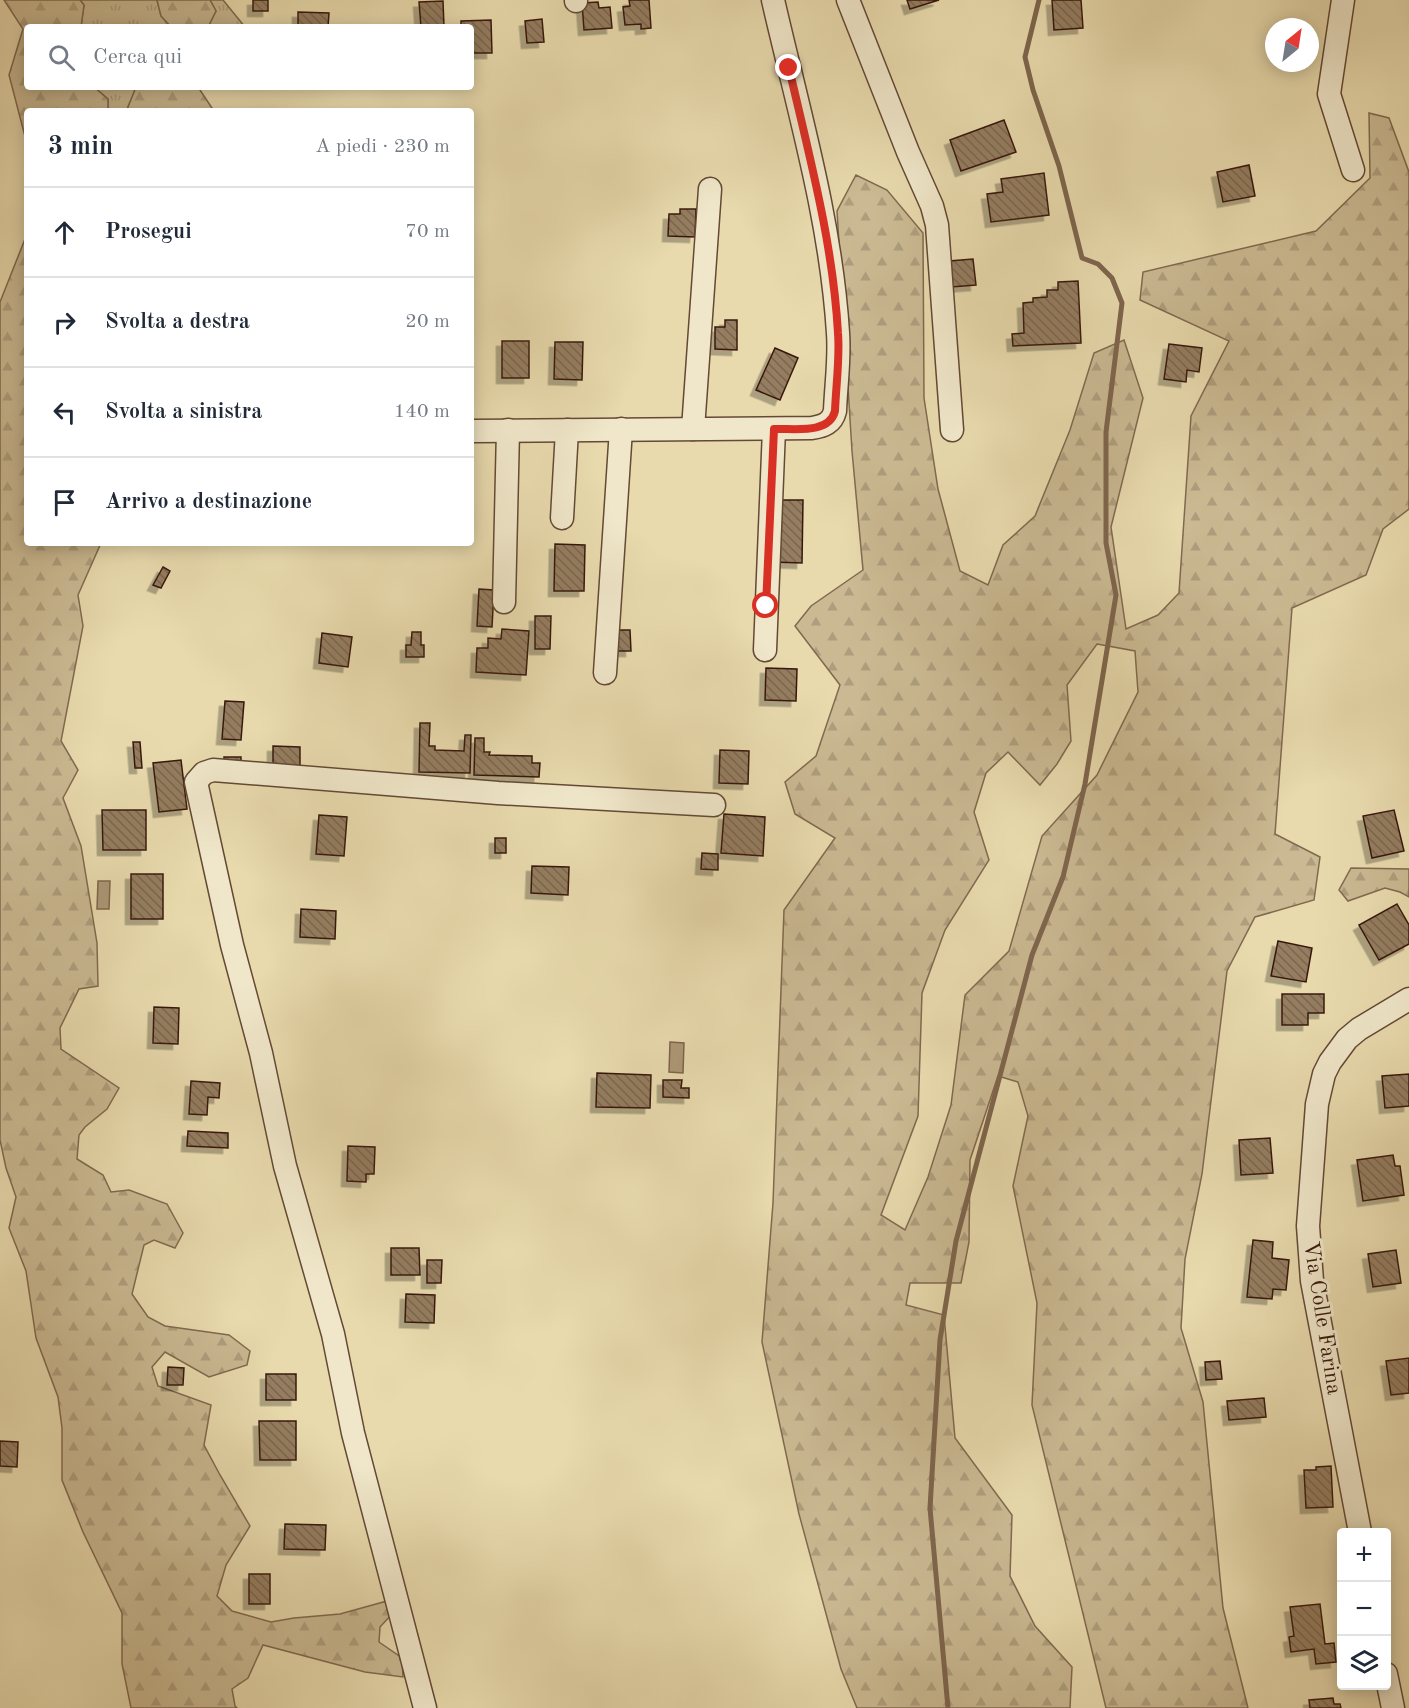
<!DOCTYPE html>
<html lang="it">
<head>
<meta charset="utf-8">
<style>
  :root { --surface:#fff; --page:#f2f2f3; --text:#1f2937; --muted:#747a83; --line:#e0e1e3 }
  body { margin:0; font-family:"Old Standard TT",serif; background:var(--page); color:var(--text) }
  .controls { position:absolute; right:18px; bottom:18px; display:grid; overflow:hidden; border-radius:6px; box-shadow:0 3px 15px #0003 }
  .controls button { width:54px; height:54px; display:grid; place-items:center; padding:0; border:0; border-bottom:2px solid var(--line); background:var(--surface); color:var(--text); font:30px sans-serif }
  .compass { position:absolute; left:1265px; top:18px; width:54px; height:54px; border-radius:50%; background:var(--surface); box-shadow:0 3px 15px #0003; rotate:30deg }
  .stop { position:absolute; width:18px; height:18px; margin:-14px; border:4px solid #d93025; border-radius:50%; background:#fff }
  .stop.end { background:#d93025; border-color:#fff; box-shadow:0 2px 6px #0008 }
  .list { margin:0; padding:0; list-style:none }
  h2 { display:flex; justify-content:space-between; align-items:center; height:78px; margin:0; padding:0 24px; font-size:26px }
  h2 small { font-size:20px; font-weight:400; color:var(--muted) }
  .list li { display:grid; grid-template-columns:39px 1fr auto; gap:18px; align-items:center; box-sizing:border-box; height:90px; padding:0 24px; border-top:2px solid var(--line) }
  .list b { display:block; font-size:22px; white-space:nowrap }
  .list em { font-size:20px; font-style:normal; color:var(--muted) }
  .icon { flex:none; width:33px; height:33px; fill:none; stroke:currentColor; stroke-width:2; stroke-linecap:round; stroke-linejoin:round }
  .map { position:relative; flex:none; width:1409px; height:1708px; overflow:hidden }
  .search { position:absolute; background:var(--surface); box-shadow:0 3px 15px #0003; left:24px; top:24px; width:450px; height:66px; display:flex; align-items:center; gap:15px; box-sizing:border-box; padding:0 21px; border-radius:6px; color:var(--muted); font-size:22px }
  .panel { position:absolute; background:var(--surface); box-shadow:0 3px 15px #0003; left:24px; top:108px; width:450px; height:438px; border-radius:6px }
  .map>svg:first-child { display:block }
  .grass { fill:url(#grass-tufts); stroke:#816950; stroke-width:1.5 }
  .forest { fill:url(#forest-firs); stroke:#816950; stroke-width:1.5; fill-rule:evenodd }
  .water { fill:#ac9877; stroke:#7e654d; stroke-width:1.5 }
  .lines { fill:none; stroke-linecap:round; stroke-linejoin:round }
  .stream { stroke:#7e654d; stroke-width:5 }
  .building { fill:url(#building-back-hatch); stroke:#38190d; stroke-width:1.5; filter:url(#shadow) }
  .minor-casing { stroke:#644935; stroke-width:25 }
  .minor { stroke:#f0e7ca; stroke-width:22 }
  .route { stroke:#d93025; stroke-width:8 }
  .labels { text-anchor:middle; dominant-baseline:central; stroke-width:6; stroke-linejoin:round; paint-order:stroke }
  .street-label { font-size:22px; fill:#38190d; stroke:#f0e7ca }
</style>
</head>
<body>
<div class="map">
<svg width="1409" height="1708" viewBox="0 0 1409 1708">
  <defs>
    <pattern id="grass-tufts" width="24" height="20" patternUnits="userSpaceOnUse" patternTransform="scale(1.5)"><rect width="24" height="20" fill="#cab992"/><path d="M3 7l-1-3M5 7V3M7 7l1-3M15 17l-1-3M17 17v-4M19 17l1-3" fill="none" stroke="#ae9e7d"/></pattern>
    <pattern id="forest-firs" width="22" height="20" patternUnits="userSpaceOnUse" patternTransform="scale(1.5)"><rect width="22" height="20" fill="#cab992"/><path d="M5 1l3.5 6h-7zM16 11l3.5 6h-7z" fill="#ae9e7d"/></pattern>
    <pattern id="building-back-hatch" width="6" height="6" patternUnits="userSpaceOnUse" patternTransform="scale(1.5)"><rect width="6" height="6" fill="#947d60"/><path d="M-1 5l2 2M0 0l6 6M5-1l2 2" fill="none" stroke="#7a664e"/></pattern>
    <filter id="shadow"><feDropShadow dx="-5.5" dy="5.5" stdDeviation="0" flood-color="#0004"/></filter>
  </defs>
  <rect width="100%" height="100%" fill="#e8daad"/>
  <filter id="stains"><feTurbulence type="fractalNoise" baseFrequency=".00333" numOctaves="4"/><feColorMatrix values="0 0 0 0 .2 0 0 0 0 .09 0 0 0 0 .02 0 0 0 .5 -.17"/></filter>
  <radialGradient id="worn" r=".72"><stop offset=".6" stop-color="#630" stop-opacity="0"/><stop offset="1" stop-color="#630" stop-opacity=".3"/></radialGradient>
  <g class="grass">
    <polygon points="80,0 157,0 161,16 171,27 81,27 84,5"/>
    <polygon points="210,0 223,0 245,27 208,27 216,11"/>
    <polygon points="94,87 137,87 128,107 128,111 108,111 108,99"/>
  </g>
  <g class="forest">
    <polygon points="4,0 80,0 84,5 81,27 27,27 27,87 94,87 108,99 108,111 27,111 27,144 9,75 23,29"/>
    <polygon points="157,0 210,0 216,11 208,27 171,27 161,16"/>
    <polygon points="136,87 198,87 214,111 128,111 128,107"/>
    <path d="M1369 113 1389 118 1409 172V509L1383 529 1366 575 1292 608 1275 834 1320 857 1314 900 1255 917 1227 971 1202 1174 1185 1259 1181 1328 1203 1402 1223 1608 1248 1708H1106L1032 1405 1037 1303 1013 1186 1028 1116 1018 1082 998 1076 970 1160 969 1242 961 1283H910L906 1305 944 1315 955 1438 1012 1515 1010 1576 1035 1626 1072 1667 1070 1708H857L841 1669 799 1514 762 1342 773 1203 784 910 835 838 795 814 785 782 816 756 840 685 795 626 811 606 863 570 852 451 837 211 856 175 887 190 923 233 924 398 938 489 960 571 988 585 1003 545 1035 516 1070 430 1094 353 1124 340 1143 398 1111 527 1126 629 1158 615 1179 593 1191 416 1229 341 1140 300 1143 272 1316 231 1370 178ZM1097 644 1135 651 1138 692 1097 775 1042 836 1009 951 965 995 951 1105 928 1177 905 1230 881 1215 918 1116 922 993 945 930 989 860 974 812 986 773 1008 752 1040 785 1057 764 1071 741 1067 685Z"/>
    <polygon points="27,234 27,543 101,543 78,595 83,626 61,741 78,770 63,798 81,846 97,943 98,986 79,989 60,1028 61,1049 119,1088 107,1109 85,1127 79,1135 77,1159 103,1175 111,1192 129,1190 167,1204 183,1233 175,1248 154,1240 144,1245 132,1294 148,1317 165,1326 229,1335 250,1351 247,1365 209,1377 165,1352 152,1367 158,1386 211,1405 204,1445 220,1475 250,1526 226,1565 217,1596 232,1611 271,1622 294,1618 340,1614 387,1601 392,1614 380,1627 379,1642 402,1658 403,1677 365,1672 263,1645 248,1678 232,1689 235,1706 237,1708 131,1708 122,1664 122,1613 83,1532 62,1480 62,1428 58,1397 36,1338 26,1271 9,1228 16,1197 6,1168 0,1140 0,302"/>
    <polygon points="1351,868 1409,869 1409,897 1400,892 1385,888 1348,901 1339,890"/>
  </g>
  <g class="water">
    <polygon points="98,881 110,881 109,909 97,909"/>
    <polygon points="670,1042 684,1043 683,1073 669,1072"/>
  </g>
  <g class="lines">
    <polyline class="stream" points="948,1708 930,1508 940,1340 956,1241 1032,955 1063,877 1085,784 1116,595 1106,543 1106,432 1122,303 1112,278 1098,264 1082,258 1059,166 1033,90 1025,57 1039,0"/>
  </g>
  <g class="building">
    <rect x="253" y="0" width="15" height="11"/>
    <polygon points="629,0 649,0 651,28 641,29 641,24 625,25 623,7 630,6"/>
    <polygon points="907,0 939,0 910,9"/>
    <polygon points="1052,0 1081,0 1083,28 1054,30"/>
    <polygon points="443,1 444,27 421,27 419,2"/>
    <polygon points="598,2 599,8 610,7 612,28 584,30 582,3"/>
    <polygon points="298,12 329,13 328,27 298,27"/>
    <polygon points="542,19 544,42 527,43 525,21"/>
    <polygon points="491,20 492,53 471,53 471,27 461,27 461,21"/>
    <polygon points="1004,120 1016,152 961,171 950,140"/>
    <polygon points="1249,165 1255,196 1223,202 1217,172"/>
    <polygon points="1044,173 1049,215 991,222 987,194 1003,192 1001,179"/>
    <polygon points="680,209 696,209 695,237 668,236 669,214 680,214"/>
    <polygon points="973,259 976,285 951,287 949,261"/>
    <polygon points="1078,281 1081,343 1013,346 1012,334 1024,333 1023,303 1033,302 1033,298 1047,297 1047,290 1058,290 1058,282"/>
    <polygon points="725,320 737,320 737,350 715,349 715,327 725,327"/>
    <rect x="502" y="341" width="27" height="37"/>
    <polygon points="555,342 583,342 582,380 554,379"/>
    <polygon points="1169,344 1202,348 1199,372 1187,370 1186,382 1164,379"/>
    <polygon points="775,348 798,358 780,400 756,390"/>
    <polygon points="774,500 803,500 802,563 773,562"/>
    <polygon points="555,544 585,545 584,591 554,591"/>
    <polygon points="163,567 170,571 161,588 153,585"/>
    <polygon points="479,589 494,590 492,627 477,626"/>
    <polygon points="535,616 551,616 550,649 535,649"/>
    <polygon points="502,629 529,631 526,675 476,672 477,648 488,648 488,638 501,639"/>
    <polygon points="616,630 630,630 631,651 616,651"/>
    <polygon points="412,632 421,632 421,645 424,645 424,657 406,657 406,645 411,645"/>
    <polygon points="322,633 352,637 348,667 319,663"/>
    <polygon points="766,668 797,669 796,701 765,700"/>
    <polygon points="225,701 244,702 241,740 222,739"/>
    <polygon points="420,723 430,723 429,746 435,746 435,750 464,751 465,735 471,735 470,773 419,772"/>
    <polygon points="475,738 484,738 484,752 490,752 489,755 532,756 532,763 540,763 539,777 474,775"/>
    <polygon points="133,742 140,742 142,768 135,768"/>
    <polygon points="273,746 300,747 300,767 273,766"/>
    <polygon points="720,750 749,751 748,784 719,783"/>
    <polygon points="224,757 241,757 241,768 224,767"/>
    <polygon points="181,760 187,809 159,812 153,763"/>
    <polygon points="102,810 146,810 146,850 103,850"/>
    <polygon points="1394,810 1404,851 1372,858 1363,816"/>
    <polygon points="724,814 765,817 763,856 721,853"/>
    <polygon points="319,815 347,817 344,856 316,854"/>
    <rect x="495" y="838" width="11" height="15"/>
    <polygon points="702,853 718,854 718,870 701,869"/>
    <polygon points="532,866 569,867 568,895 531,893"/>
    <rect x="131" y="874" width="32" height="45"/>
    <polygon points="1397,904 1409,925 1409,944 1379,960 1359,925"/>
    <polygon points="301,909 336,911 335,939 300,937"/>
    <polygon points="1278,941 1312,948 1306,982 1271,976"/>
    <polygon points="1282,994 1324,994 1324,1013 1308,1013 1308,1025 1282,1025"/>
    <polygon points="154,1007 179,1008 178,1044 153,1043"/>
    <polygon points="597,1073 651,1075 650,1108 596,1107"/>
    <polygon points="1409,1074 1409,1106 1385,1108 1382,1076"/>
    <polygon points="663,1080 682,1080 681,1088 689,1088 689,1098 663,1097"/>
    <polygon points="191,1081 220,1083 219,1098 208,1097 207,1115 189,1114"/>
    <polygon points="188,1131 228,1133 228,1148 187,1146"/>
    <polygon points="1270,1138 1273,1173 1241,1175 1239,1140"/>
    <polygon points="348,1146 375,1147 374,1174 366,1174 366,1182 347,1181"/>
    <polygon points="1393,1155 1395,1166 1400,1166 1404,1195 1363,1201 1357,1160"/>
    <polygon points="1253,1240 1273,1242 1272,1258 1289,1260 1286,1290 1273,1289 1272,1299 1247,1297"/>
    <polygon points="391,1248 419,1248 420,1275 391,1275"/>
    <polygon points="1396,1250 1401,1283 1373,1287 1368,1254"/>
    <polygon points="427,1260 442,1260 441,1283 427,1283"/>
    <polygon points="406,1294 435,1295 434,1323 405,1322"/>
    <polygon points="1409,1358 1409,1393 1391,1395 1386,1361"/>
    <polygon points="1220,1361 1222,1379 1206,1380 1205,1362"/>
    <polygon points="168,1367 184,1368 183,1385 167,1385"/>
    <rect x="266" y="1374" width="30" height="26"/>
    <polygon points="1264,1398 1266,1417 1229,1420 1227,1401"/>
    <polygon points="259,1421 296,1421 296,1460 260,1460"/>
    <polygon points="0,1441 18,1442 17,1467 0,1466"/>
    <polygon points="1331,1466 1333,1507 1306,1508 1304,1470 1316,1470 1316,1467"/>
    <polygon points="285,1524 326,1525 325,1550 284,1549"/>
    <rect x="249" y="1574" width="21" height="30"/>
    <polygon points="1320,1604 1325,1644 1334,1643 1336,1662 1316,1664 1314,1649 1291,1652 1289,1637 1294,1636 1290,1607"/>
    <polygon points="1333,1698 1334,1704 1340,1704 1341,1708 1310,1708 1309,1700"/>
  </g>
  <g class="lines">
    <defs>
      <g id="minor">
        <polyline points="576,0 576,1"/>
        <polyline points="848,0 908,152 932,206 937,225 952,430"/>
        <polyline points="1343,0 1329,94 1353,170"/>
        <polyline points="693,429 710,189"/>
        <path d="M471 431 812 428C824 426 832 423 835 411 836 385 840 358 838 333 831 220 798 109 773 0"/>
        <polyline points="562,518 567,430"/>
        <polyline points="504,602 508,430"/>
        <polyline points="765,650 774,429"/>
        <polyline points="605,673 621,429"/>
        <polyline points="1360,1532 1312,1281 1308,1226 1317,1104 1324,1074 1330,1062 1347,1039 1359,1029 1409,999"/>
        <polyline points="1386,1674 1393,1708"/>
        <polyline points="425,1708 353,1433 333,1334 285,1166 261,1053 232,945 196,782 204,773 213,770 498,793 714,805"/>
      </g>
    </defs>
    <use href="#minor" class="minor-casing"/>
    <use href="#minor" class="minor"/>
  </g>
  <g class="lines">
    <path class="route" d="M766 606 774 429C793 428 829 435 835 411 836 385 840 358 838 333 833 243 809 155 789 68"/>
  </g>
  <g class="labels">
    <g class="street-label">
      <text transform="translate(1322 1318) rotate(81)">Via Colle Farina</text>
    </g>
  </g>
  <rect width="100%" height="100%" filter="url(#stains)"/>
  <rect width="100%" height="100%" fill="url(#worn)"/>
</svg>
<div class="controls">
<button>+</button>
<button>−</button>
<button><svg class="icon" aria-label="layers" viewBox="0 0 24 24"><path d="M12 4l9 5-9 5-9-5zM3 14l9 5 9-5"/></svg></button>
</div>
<svg class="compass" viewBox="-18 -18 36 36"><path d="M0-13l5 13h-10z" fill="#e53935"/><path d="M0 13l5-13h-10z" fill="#747a83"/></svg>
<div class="stop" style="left:766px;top:606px"></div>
<div class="stop end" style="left:789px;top:68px"></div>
<div class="search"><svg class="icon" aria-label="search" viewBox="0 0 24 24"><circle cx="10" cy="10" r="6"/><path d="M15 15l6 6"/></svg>Cerca qui</div>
<section class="panel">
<h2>3 min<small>A piedi · 230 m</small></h2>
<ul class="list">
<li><svg class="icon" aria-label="ahead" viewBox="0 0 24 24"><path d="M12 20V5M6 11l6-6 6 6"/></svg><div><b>Prosegui</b></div><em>70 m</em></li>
<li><svg class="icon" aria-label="right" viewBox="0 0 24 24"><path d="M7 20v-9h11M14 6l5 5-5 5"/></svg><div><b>Svolta a destra</b></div><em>20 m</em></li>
<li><svg class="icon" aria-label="left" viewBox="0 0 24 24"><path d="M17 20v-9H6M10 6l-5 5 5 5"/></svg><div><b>Svolta a sinistra</b></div><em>140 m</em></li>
<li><svg class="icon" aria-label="arrive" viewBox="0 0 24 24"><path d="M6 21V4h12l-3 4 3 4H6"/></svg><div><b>Arrivo a destinazione</b></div></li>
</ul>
</section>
</div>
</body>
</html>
